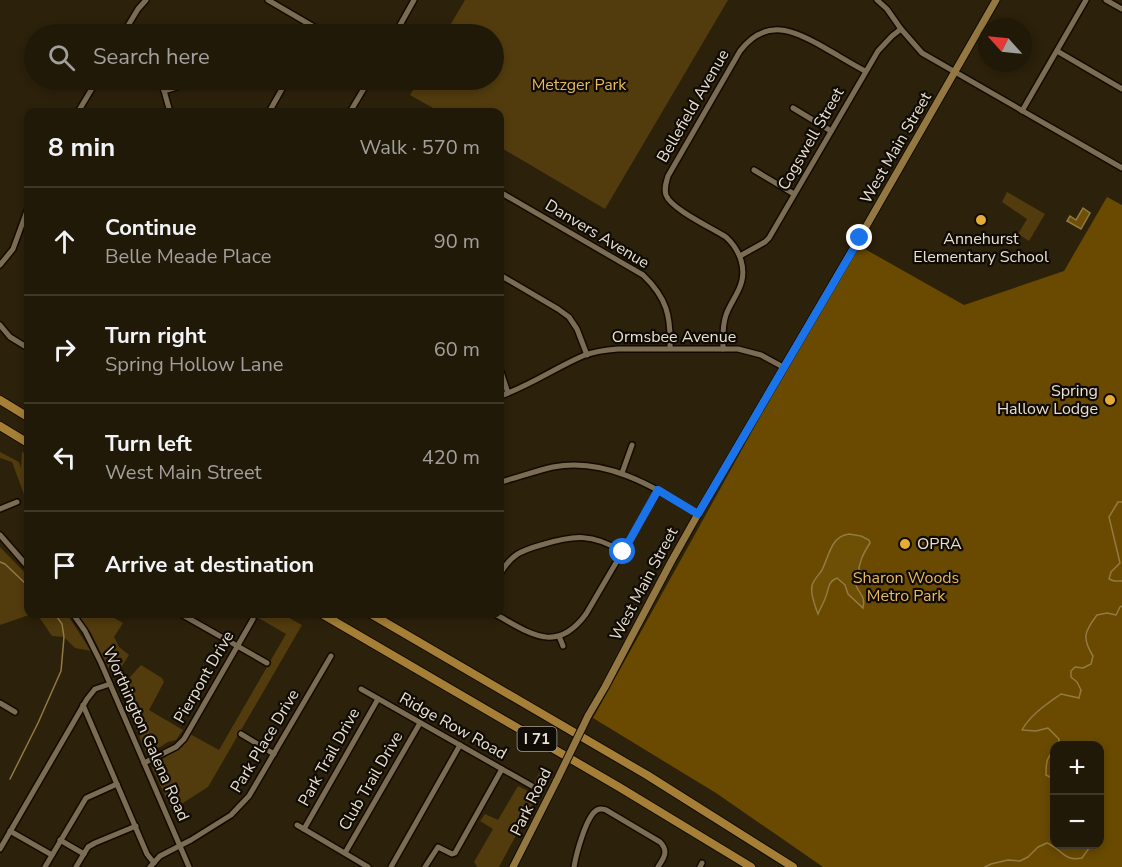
<!DOCTYPE html>
<html lang="en">
<head>
<meta charset="utf-8">
<style>
  :root { --surface:#211908; --page:#2d2616; --text:#f1f3f6; --muted:#a2a09c; --line:#3e3829 }
  body { margin:0; font-family:"Nunito Sans",sans-serif; background:var(--page); color:var(--text) }
  .controls { position:absolute; right:18px; bottom:18px; display:grid; overflow:hidden; border-radius:12px; box-shadow:0 3px 9px #0003 }
  .controls button { width:54px; height:54px; display:grid; place-items:center; padding:0; border:0; border-bottom:2px solid var(--line); background:var(--surface); color:var(--text); font:30px sans-serif }
  .compass { position:absolute; left:978px; top:18px; width:54px; height:54px; border-radius:50%; background:var(--surface); box-shadow:0 3px 9px #0003; rotate:297deg }
  .stop { position:absolute; width:18px; height:18px; margin:-14px; border:4px solid #1a73e8; border-radius:50%; background:#fff }
  .stop.end { background:#1a73e8; border-color:#fff; box-shadow:0 2px 6px #0008 }
  .list { margin:0; padding:0; list-style:none }
  h2 { display:flex; justify-content:space-between; align-items:center; height:78px; margin:0; padding:0 24px; font-size:26px }
  h2 small { font-size:20px; font-weight:400; color:var(--muted) }
  .list li { display:grid; grid-template-columns:39px 1fr auto; gap:18px; align-items:center; box-sizing:border-box; height:108px; padding:0 24px; border-top:2px solid var(--line) }
  .list b { display:block; font-size:22px; white-space:nowrap }
  .list p { margin:0; font-size:20px; white-space:nowrap; color:var(--muted) }
  .list em { font-size:20px; font-style:normal; color:var(--muted) }
  .icon { flex:none; width:33px; height:33px; fill:none; stroke:currentColor; stroke-width:2; stroke-linecap:round; stroke-linejoin:round }
  .map { position:relative; flex:none; width:1122px; height:867px; overflow:hidden }
  .search { position:absolute; background:var(--surface); box-shadow:0 3px 9px #0003; left:24px; top:24px; width:480px; height:66px; display:flex; align-items:center; gap:15px; box-sizing:border-box; padding:0 21px; border-radius:33px; color:var(--muted); font-size:22px }
  .panel { position:absolute; background:var(--surface); box-shadow:0 3px 9px #0003; left:24px; top:108px; width:480px; height:510px; border-radius:12px }
  .map>svg:first-child { display:block }
  .green { fill:#523c0e }
  .forest { fill:#694a00; fill-rule:evenodd }
  .water { fill:#6e4f06; stroke:#937a43; stroke-width:1.5 }
  .lines { fill:none; stroke-linecap:round; stroke-linejoin:round }
  .stream { stroke:#937a43; stroke-width:1.5 }
  .minor-casing { stroke:#140a00; stroke-width:8 }
  .major-casing { stroke:#140a00; stroke-width:9 }
  .highway-casing { stroke:#140a00; stroke-width:10 }
  .minor { stroke:#7b6d54; stroke-width:5 }
  .major { stroke:#947842; stroke-width:7 }
  .highway { stroke:#a57f36; stroke-width:8 }
  .major-bridge-casing { stroke:#140a00; stroke-width:9; stroke-linecap:butt }
  .major-bridge { stroke:#947842; stroke-width:7 }
  .route { stroke:#1a73e8; stroke-width:8 }
  .poi-dot { fill:#e5ad36; stroke:#100b04; stroke-width:2 }
  .labels { text-anchor:middle; dominant-baseline:central; stroke-width:4.5; stroke-linejoin:round; paint-order:stroke }
  .shield { fill:#100b04; stroke:#a7a094; stroke-width:1.5 }
  .shield-label { font-size:15px; font-weight:bold; fill:#e8e0d2 }
  .park-label { font-size:16px; fill:#e8b960; stroke:#100b04 }
  .street-label { font-size:16px; fill:#e8e0d2; stroke:#100b04 }
  .poi-label { font-size:16px; fill:#e8e0d2; stroke:#100b04 }
</style>
</head>
<body>
<div class="map">
<svg width="1122" height="867" viewBox="0 0 1122 867">
  <rect width="100%" height="100%" fill="#2c210a"/>
  <g class="green">
    <polygon points="465,0 728,0 605,209 500,147 500,112 440,112 410,95 419,80 494,80 494,34 445,34"/>
    <polygon points="1007,192 1045,214 1029,241 1018,234 1027,219 1002,202"/>
    <polygon points="22,451 28,459 28,505 12,462 0,458 0,452 19,462 21,468"/>
    <polygon points="0,547 28,576 28,614 32,614 0,625"/>
    <polygon points="37,614 67,614 91,651 75,648 64,637 52,636"/>
    <polygon points="77,614 107,614 123,623 114,637 119,647 129,655 122,666 111,673 91,633"/>
    <polygon points="252,614 282,614 302,625 208,787 172,810 152,768 155,763 182,747 190,734 219,750 286,634"/>
    <polygon points="141,665 162,678 164,682 149,710 183,730 176,740 168,742 152,752 146,752 119,689"/>
    <polygon points="544,769 550,772 499,867 477,867 474,862 493,829 480,821 485,814 498,820 518,786 530,792 540,771"/>
  </g>
  <path class="forest" d="M1107 197 1122 205V867H823L716 793 593 718 856 244 964 305 1064 271ZM1054 746H1100V844H1054Z"/>
  <g class="water">
    <polygon points="1083,208 1090,213 1081,229 1067,221 1070,216 1076,220"/>
    <path d="M849 534 861 536 869 540 870 543C863 554 859 562 858 575 857 576 856 584 856 585 859 594 866 596 863 608L848 594 845 585 837 578C827 582 829 590 825 599 823 604 820 609 818 614 815 606 810 594 812 586 813 580 819 575 822 570 829 556 831 536 849 534Z"/>
  </g>
  <g class="lines">
    <g class="stream">
      <polyline points="1122,502 1118,502 1109,517 1120,563 1111,572 1109,579 1114,581 1122,581"/>
      <polyline points="0,562 5,564 28,586"/>
      <path d="M1059 746V739L1048 728 1036 731 1022 730C1031 714 1047 704 1061 694L1079 698 1081 690 1077 682 1071 677V671L1075 667 1083 668 1091 664 1093 656C1082 638 1084 632 1097 615L1107 613 1116 615 1120 607 1122 606"/>
      <path d="M1054 751C1046 757 1046 765 1046 775L1054 779"/>
      <polyline points="10,779 38,723 61,671 64,637 62,624 55,614"/>
      <path d="M985 867 991 864 1008 860 1020 861 1028 857 1038 847 1047 843C1062 849 1064 862 1082 858L1089 848V844"/>
    </g>
    <defs>
      <g id="minor">
        <polyline points="268,0 326,34"/>
        <polyline points="877,0 887,9 901,29 922,53 1122,168"/>
        <polyline points="1106,0 1122,9"/>
        <polyline points="123,34 138,9 146,0"/>
        <polyline points="395,34 414,0"/>
        <polyline points="1057,51 1122,89"/>
        <polyline points="161,80 170,112"/>
        <polyline points="164,91 186,84 193,80"/>
        <polyline points="793,108 831,131"/>
        <polyline points="1022,111 1086,0"/>
        <polyline points="78,112 97,80"/>
        <polyline points="269,112 287,80"/>
        <polyline points="350,112 369,80"/>
        <polyline points="754,170 794,194"/>
        <path d="M500 192 643 275C667 298 671 316 670 348"/>
        <polyline points="740,256 765,242 769,238 878,51 892,36 901,29"/>
        <polyline points="0,265 13,249 28,208"/>
        <polyline points="500,275 558,309 569,317 577,329 587,355"/>
        <polyline points="0,325 10,337 28,348"/>
        <path d="M723 349C723 337 722 326 726 315 729 306 735 298 739 289 748 270 740 250 726 237 712 228 671 209 666 195 664 188 666 183 668 176L740 51C766 17 794 30 825 48 839 56 852 64 865 71"/>
        <polyline points="500,369 508,393"/>
        <path d="M500 396C530 386 556 367 585 355 596 351 606 350 618 349H738L761 355 783 367"/>
        <polyline points="622,473 632,445"/>
        <path d="M500 482C517 478 535 471 553 467 607 457 654 487 698 514"/>
        <polyline points="0,509 17,502"/>
        <polyline points="0,535 28,567"/>
        <path d="M500 574C511 555 520 551 541 545 574 535 592 533 623 552"/>
        <polyline points="73,614 85,631 101,663 189,867"/>
        <polyline points="181,614 267,663"/>
        <path d="M495 614C530 633 556 655 586 614L658 491"/>
        <polyline points="559,636 563,646"/>
        <polyline points="361,689 532,786"/>
        <polyline points="0,703 15,712"/>
        <polyline points="83,705 147,854 154,863"/>
        <polyline points="241,734 274,754"/>
        <polyline points="144,763 176,747 184,739 253,619"/>
        <polyline points="297,825 368,867"/>
        <polyline points="304,829 378,699"/>
        <polyline points="10,831 52,855"/>
        <polyline points="60,840 84,854"/>
        <polyline points="0,849 87,699 95,689 110,684"/>
        <polyline points="345,853 420,723"/>
        <polyline points="45,867 86,798 117,784"/>
        <polyline points="76,867 88,847 95,843 136,826"/>
        <polyline points="150,867 160,856 191,840 231,815 249,796 331,656"/>
        <polyline points="391,867 460,745"/>
        <polyline points="425,867 438,847 452,854 455,853 502,769"/>
        <path d="M574 867C576 855 586 816 597 810 601 808 602 809 606 810L660 842C669 851 664 858 658 867"/>
        <polyline points="700,867 702,863"/>
      </g>
      <g id="major">
        <polyline points="588,716 605,687 671,562 698,514 856,244 996,0"/>
        <polyline points="513,867 557,780"/>
      </g>
      <g id="highway">
        <polyline points="0,400 28,417"/>
        <polyline points="0,426 28,443"/>
        <polyline points="322,614 619,787 751,867"/>
        <polyline points="371,614 647,775 793,867"/>
      </g>
    </defs>
    <use href="#minor" class="minor-casing"/>
    <use href="#major" class="major-casing"/>
    <use href="#highway" class="highway-casing"/>
    <use href="#minor" class="minor"/>
    <use href="#major" class="major"/>
    <use href="#highway" class="highway"/>
    <defs>
      <polyline id="major-bridge" points="557,780 588,716"/>
    </defs>
    <use href="#major-bridge" class="major-bridge-casing"/>
    <use href="#major-bridge" class="major-bridge"/>
  </g>
  <g class="lines">
    <polyline class="route" points="623,552 658,490 698,514 860,238"/>
  </g>
  <g class="poi-dot">
    <circle cx="981" cy="220" r="6"/>
    <circle cx="1110" cy="400" r="6"/>
    <circle cx="905" cy="544" r="6"/>
  </g>
  <g class="labels">
    <rect class="shield" x="517.5" y="727" width="39" height="24" rx="4.5"/>
    <g class="shield-label">
      <text x="537" y="739">I 71</text>
    </g>
    <g class="park-label">
      <text x="579" y="85">Metzger Park</text>
      <text x="906" y="578">Sharon Woods<tspan x="906" dy="18">Metro Park</tspan></text>
    </g>
    <g class="street-label">
      <text transform="translate(693 106) rotate(-60)">Bellefield Avenue</text>
      <text transform="translate(811 139) rotate(-60)">Cogswell Street</text>
      <text transform="translate(896 148) rotate(-60)">West Main Street</text>
      <text transform="translate(597 234) rotate(31)">Danvers Avenue</text>
      <text x="674" y="337">Ormsbee Avenue</text>
      <text transform="translate(644 584) rotate(-62)">West Main Street</text>
      <text transform="translate(204 677) rotate(-60)">Pierpont Drive</text>
      <text transform="translate(453 726) rotate(29)">Ridge Row Road</text>
      <text transform="translate(146 734) rotate(66)">Worthington Galena Road</text>
      <text transform="translate(265 741) rotate(-59)">Park Place Drive</text>
      <text transform="translate(329 757) rotate(-61)">Park Trail Drive</text>
      <text transform="translate(371 781) rotate(-60)">Club Trail Drive</text>
      <text transform="translate(531 802) rotate(-64)">Park Road</text>
    </g>
    <g class="poi-label">
      <text x="981" y="239">Annehurst<tspan x="981" dy="18">Elementary School</tspan></text>
      <text x="1098" y="391" text-anchor="end">Spring<tspan x="1098" dy="18">Hallow Lodge</tspan></text>
      <text x="917" y="544" text-anchor="start">OPRA</text>
    </g>
  </g>
</svg>
<div class="controls">
<button>+</button>
<button>−</button>
</div>
<svg class="compass" viewBox="-18 -18 36 36"><path d="M0-13l5 13h-10z" fill="#e53935"/><path d="M0 13l5-13h-10z" fill="#a2a09c"/></svg>
<div class="stop" style="left:623px;top:552px"></div>
<div class="stop end" style="left:860px;top:238px"></div>
<div class="search"><svg class="icon" aria-label="search" viewBox="0 0 24 24"><circle cx="10" cy="10" r="6"/><path d="M15 15l6 6"/></svg>Search here</div>
<section class="panel">
<h2>8 min<small>Walk · 570 m</small></h2>
<ul class="list">
<li><svg class="icon" aria-label="ahead" viewBox="0 0 24 24"><path d="M12 20V5M6 11l6-6 6 6"/></svg><div><b>Continue</b><p>Belle Meade Place</p></div><em>90 m</em></li>
<li><svg class="icon" aria-label="right" viewBox="0 0 24 24"><path d="M7 20v-9h11M14 6l5 5-5 5"/></svg><div><b>Turn right</b><p>Spring Hollow Lane</p></div><em>60 m</em></li>
<li><svg class="icon" aria-label="left" viewBox="0 0 24 24"><path d="M17 20v-9H6M10 6l-5 5 5 5"/></svg><div><b>Turn left</b><p>West Main Street</p></div><em>420 m</em></li>
<li><svg class="icon" aria-label="arrive" viewBox="0 0 24 24"><path d="M6 21V4h12l-3 4 3 4H6"/></svg><div><b>Arrive at destination</b></div></li>
</ul>
</section>
</div>
</body>
</html>
